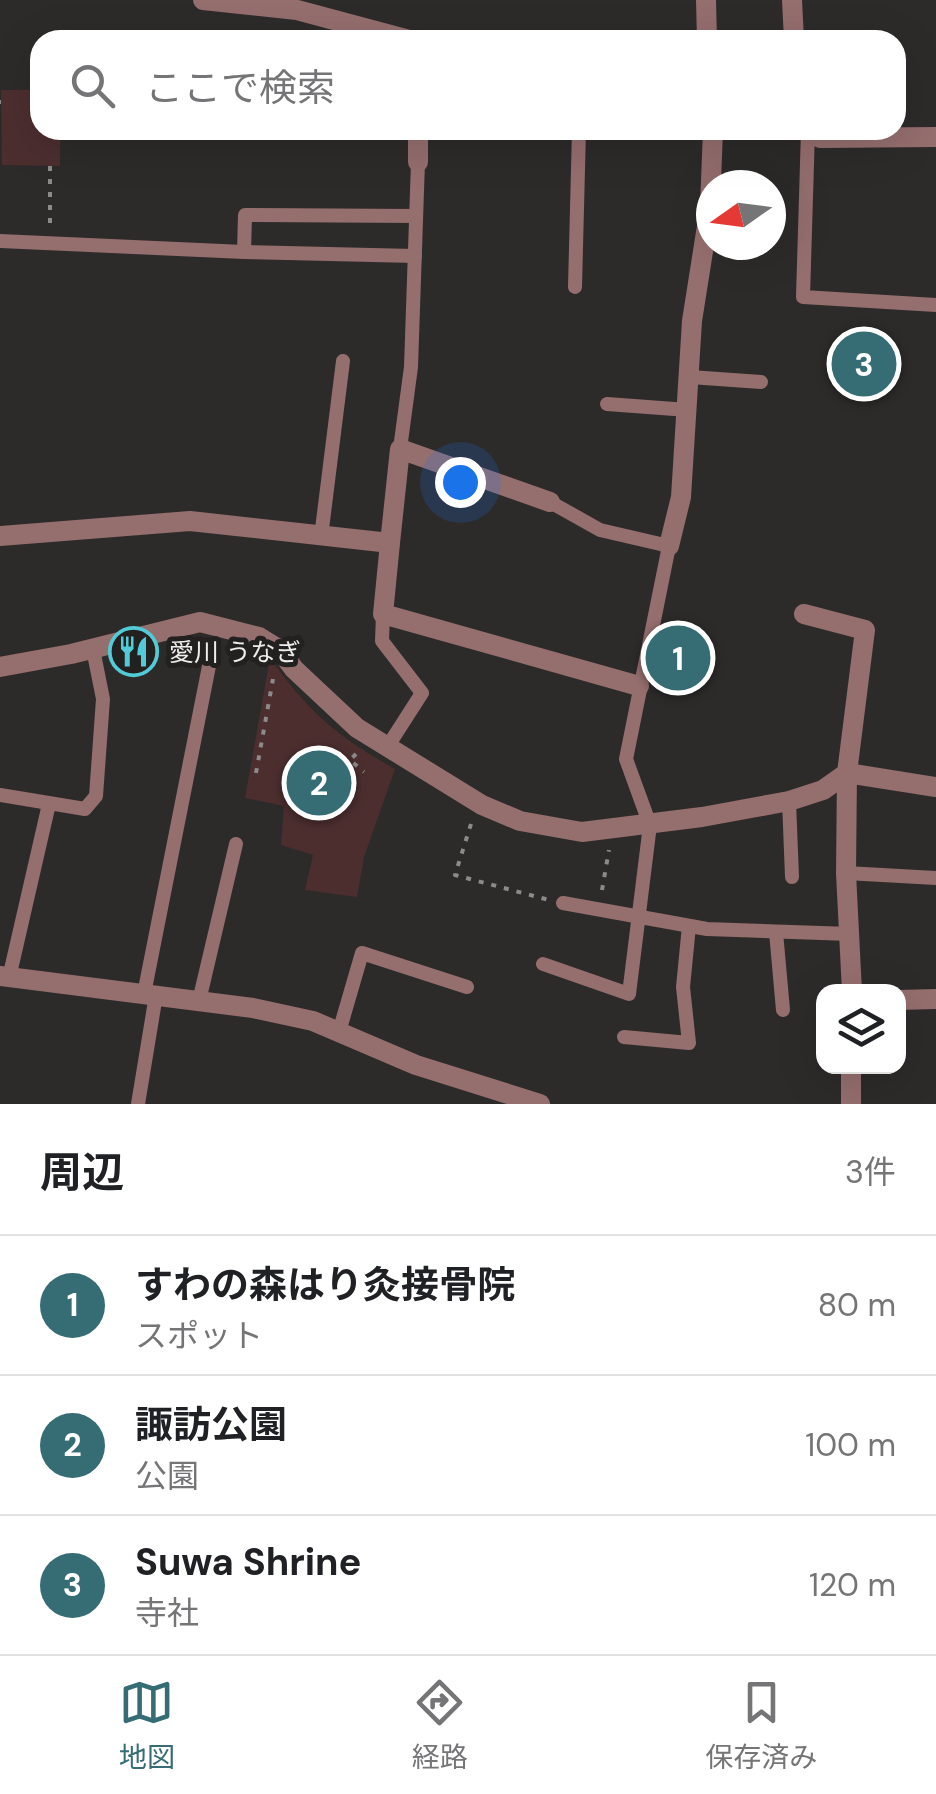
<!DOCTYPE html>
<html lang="ja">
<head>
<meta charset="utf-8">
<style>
  :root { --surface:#fff; --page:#f6f6f6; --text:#202124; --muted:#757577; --line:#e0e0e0; --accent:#366d75 }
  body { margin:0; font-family:"DM Sans","Noto Sans JP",sans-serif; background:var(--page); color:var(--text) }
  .controls { position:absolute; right:30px; bottom:30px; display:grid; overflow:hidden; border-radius:20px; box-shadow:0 10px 40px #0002 }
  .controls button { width:90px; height:90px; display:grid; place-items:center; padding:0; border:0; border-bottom:2px solid var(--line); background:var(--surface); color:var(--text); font:50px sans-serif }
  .compass { position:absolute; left:696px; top:170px; width:90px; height:90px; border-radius:50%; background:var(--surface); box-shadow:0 10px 40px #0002; rotate:256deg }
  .you { position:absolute; left:460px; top:482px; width:35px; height:35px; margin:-25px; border:8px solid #fff; border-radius:50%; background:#1a73e8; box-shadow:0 0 0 15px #1a73e833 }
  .badge { display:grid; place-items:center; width:65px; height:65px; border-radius:50%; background:var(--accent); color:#fff; font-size:32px; font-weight:700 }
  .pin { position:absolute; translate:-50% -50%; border:5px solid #fff; box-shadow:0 2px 10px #0006 }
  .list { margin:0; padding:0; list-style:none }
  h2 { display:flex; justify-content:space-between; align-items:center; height:130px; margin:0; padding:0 40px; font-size:42px }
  h2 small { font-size:32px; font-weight:400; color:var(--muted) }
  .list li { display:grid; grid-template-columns:65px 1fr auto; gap:30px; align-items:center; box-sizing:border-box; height:140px; padding:0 40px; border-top:2px solid var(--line) }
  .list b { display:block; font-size:38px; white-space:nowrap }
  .list p { margin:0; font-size:32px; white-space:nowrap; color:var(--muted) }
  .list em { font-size:32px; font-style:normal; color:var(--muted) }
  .icon { flex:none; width:55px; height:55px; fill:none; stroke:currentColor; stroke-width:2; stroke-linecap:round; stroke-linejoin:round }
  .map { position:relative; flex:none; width:936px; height:1104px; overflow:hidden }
  .search { position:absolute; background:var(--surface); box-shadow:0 10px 40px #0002; left:30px; right:30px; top:30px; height:110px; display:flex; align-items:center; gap:25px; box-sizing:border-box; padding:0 35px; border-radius:30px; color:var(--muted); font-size:38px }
  .sheet { height:550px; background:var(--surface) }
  nav { display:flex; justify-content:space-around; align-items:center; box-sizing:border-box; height:140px; border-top:2px solid var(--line); background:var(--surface); font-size:28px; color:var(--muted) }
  nav a { display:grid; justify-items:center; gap:5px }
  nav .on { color:var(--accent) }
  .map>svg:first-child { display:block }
  .green { fill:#4c2e2f }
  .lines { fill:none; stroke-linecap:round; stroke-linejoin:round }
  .path { stroke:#8c8a8a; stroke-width:4; stroke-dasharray:5 8; stroke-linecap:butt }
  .service { stroke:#956e6e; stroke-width:14 }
  .minor { stroke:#956e6e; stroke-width:20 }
  .labels { text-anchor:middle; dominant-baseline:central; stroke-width:10; stroke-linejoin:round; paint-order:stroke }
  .poi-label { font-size:25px; fill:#eeecec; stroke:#232020; text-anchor:start }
</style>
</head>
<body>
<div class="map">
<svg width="936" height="1104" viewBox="0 0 936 1104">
  <rect width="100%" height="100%" fill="#2d2a2a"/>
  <g class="green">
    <polygon points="40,90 40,130 60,130 60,166 2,165 1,90"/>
    <path d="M270 658C309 712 336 736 395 769L364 857 357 897 305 890 313 855 281 845 284 806 245 798Z"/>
  </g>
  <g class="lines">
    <g class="path">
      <polyline points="0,102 1,102"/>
      <polyline points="50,166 50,226"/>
      <polyline points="356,754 350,760 364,772"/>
      <polyline points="256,773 273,679"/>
      <polyline points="471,824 455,875 549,900"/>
      <polyline points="602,890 609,850"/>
    </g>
    <g class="service">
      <polyline points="808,130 803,297 936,305"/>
      <polyline points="0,241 244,252 415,256"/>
      <polyline points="244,252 245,215 416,216"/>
      <polyline points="575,287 579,130"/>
      <polyline points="690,377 761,382"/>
      <polyline points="607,404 688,410"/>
      <polyline points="400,449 411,367 418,162"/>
      <polyline points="321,537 343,361"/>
      <polyline points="383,614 382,641 422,693 388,746"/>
      <polyline points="0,795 85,809 96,796 103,699 93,649"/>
      <polyline points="789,801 792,877"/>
      <polyline points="846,873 936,878"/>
      <polyline points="563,903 707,929 851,934"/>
      <polyline points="776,932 783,1010"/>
      <polyline points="543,964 629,994 650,825 626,759 669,546 600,530 550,502"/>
      <polyline points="9,978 49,804"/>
      <polyline points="144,994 211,656"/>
      <polyline points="199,1001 236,844"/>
      <polyline points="339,1032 362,953 467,987"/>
      <polyline points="624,1037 689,1043 683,987 689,926"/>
      <polyline points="138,1104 156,995"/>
    </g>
    <g class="minor">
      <polyline points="203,0 297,10 409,40"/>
      <polyline points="706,0 707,40"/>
      <polyline points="792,0 794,40"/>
      <polyline points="808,130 820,138 936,137"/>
      <polyline points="418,162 418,130"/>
      <polyline points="0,536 190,521 390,543 400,449 550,502"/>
      <polyline points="390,543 383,614 639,686"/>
      <polyline points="669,546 681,497 692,321 710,207 713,130"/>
      <polyline points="804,614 865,630 847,773 846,873 852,992"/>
      <polyline points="0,667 71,654 200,622 259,637 280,650 294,669 357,728 482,805 520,821 582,832 702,817 789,801 823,790 847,773 936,787"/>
      <polyline points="0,976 253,1008 313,1021 416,1065 540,1104"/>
      <polyline points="898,1000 936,999"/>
      <polyline points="851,1104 851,1066"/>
    </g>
  </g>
  <defs>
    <symbol id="restaurant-ring" viewBox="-11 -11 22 22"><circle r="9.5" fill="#232020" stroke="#52cbd8" stroke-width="1.5"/><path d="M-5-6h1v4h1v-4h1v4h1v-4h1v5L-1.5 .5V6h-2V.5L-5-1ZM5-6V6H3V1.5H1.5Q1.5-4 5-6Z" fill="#52cbd8"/></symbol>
  </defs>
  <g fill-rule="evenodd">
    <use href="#restaurant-ring" x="106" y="624" width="55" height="55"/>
  </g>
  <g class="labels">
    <g class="poi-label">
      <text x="169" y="652">愛川 うなぎ</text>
    </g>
  </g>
</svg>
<div class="controls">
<button><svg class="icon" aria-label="layers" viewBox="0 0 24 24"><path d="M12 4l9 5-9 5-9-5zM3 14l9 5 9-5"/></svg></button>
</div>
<svg class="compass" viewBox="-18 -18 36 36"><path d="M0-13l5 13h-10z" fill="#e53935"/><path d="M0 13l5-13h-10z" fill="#757577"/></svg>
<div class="you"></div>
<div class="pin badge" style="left:678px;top:658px">1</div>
<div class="pin badge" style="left:319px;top:783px">2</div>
<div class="pin badge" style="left:864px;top:364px">3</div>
<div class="search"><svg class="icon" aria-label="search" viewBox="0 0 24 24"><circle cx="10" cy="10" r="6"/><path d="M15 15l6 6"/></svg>ここで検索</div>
</div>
<section class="sheet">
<h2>周辺<small>3件</small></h2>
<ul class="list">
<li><span class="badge">1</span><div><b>すわの森はり灸接骨院</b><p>スポット</p></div><em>80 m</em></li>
<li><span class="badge">2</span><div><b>諏訪公園</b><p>公園</p></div><em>100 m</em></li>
<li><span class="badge">3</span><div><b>Suwa Shrine</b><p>寺社</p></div><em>120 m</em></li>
</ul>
</section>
<nav>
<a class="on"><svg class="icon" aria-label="map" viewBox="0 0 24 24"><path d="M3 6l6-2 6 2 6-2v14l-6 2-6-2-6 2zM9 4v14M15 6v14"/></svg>地図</a>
<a><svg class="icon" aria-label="directions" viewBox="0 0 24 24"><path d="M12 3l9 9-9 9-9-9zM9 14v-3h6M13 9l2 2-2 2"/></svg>経路</a>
<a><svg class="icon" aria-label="saved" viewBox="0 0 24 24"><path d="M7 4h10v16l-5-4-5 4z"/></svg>保存済み</a>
</nav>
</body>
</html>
